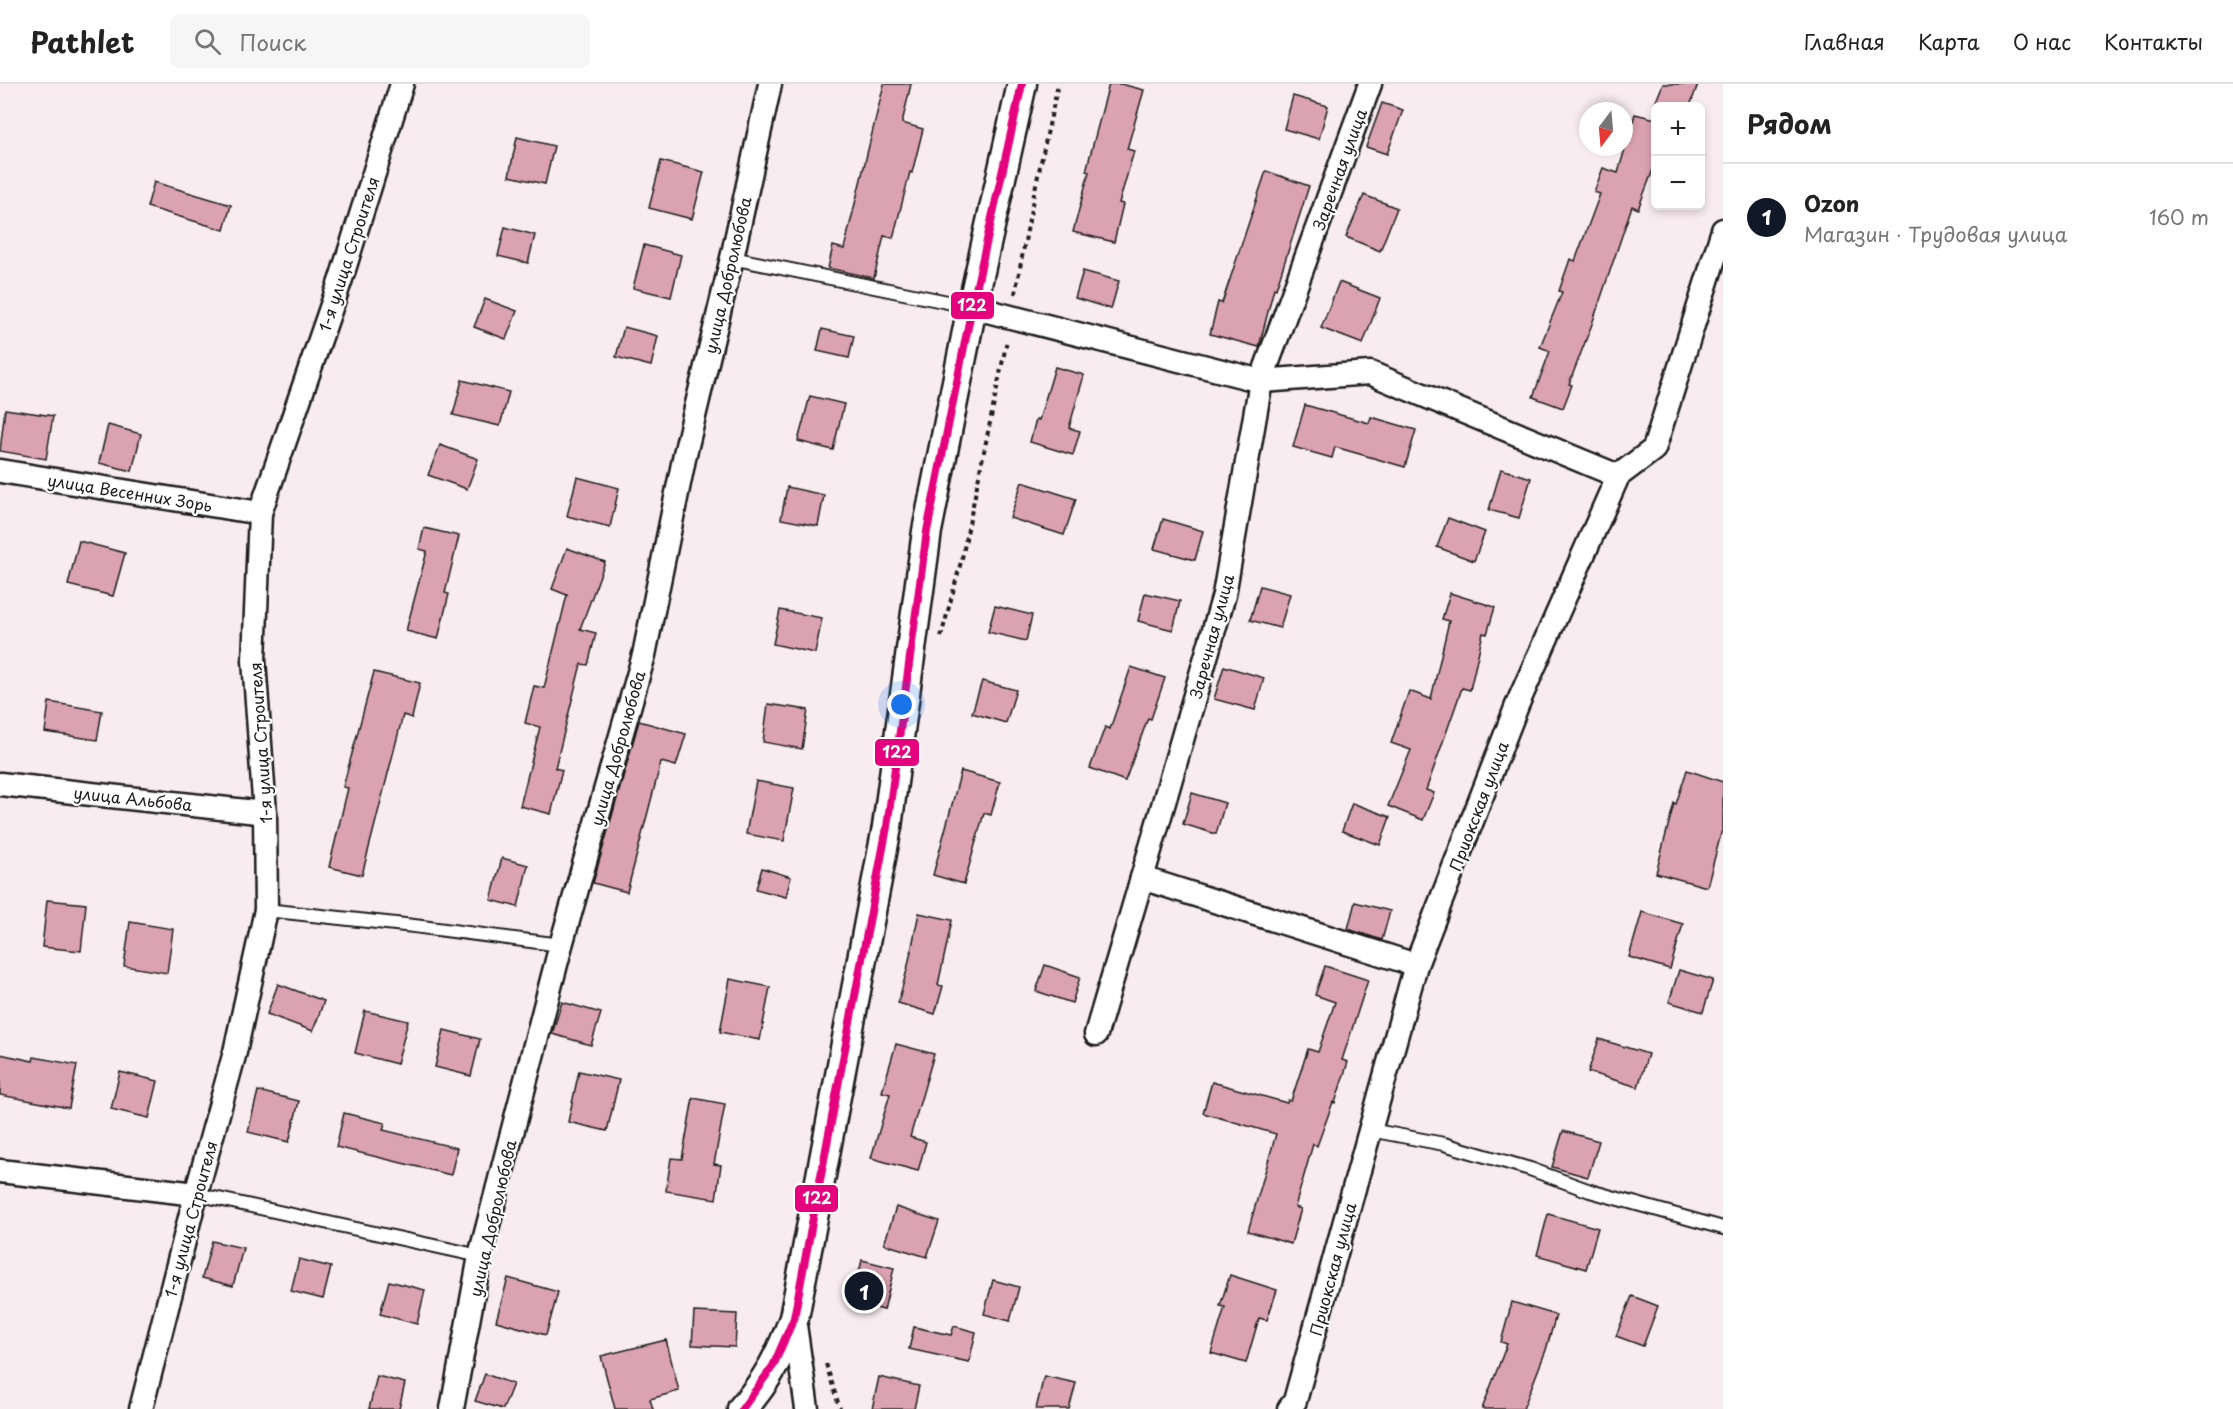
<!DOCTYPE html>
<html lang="ru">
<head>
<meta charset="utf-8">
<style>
  :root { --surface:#fff; --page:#f6f6f6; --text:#222; --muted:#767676; --line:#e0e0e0; --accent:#111827 }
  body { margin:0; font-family:"Playpen Sans",sans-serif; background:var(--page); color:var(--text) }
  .controls { position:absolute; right:18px; top:18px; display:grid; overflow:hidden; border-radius:9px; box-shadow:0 3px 9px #0003 }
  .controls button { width:54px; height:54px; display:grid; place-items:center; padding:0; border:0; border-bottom:2px solid var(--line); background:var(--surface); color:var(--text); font:30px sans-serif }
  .compass { position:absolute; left:1579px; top:18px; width:54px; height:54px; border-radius:50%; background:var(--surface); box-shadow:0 3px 9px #0003; rotate:196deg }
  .you { position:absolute; left:902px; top:621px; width:21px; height:21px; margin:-15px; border:4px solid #fff; border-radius:50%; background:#1a73e8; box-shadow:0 0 0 9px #1a73e833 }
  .badge { display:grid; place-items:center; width:39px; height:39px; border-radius:50%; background:var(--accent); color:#fff; font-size:20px; font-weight:700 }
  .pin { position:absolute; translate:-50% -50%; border:3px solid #fff; box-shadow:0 2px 6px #0006 }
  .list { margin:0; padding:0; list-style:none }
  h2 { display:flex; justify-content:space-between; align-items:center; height:78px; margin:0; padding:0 24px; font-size:26px }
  h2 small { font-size:20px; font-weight:400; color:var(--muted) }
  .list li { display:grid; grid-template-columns:39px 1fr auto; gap:18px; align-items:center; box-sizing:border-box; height:108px; padding:0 24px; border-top:2px solid var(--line) }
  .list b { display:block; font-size:22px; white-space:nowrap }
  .list p { margin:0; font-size:20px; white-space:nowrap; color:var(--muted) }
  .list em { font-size:20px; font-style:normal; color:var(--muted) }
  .icon { flex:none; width:33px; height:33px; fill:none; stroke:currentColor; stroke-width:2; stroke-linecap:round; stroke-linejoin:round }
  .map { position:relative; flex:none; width:1723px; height:1325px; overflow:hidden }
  header { display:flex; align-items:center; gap:36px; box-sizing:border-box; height:84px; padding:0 30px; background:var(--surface); border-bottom:2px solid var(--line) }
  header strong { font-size:28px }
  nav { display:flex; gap:33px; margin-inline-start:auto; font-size:21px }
  .search { width:420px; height:54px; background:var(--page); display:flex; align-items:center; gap:15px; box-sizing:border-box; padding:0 21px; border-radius:9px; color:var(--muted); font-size:22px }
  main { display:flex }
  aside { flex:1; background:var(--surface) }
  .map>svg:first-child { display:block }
  .building { fill:#dba2b2; stroke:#1c1c1c; stroke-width:1.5 }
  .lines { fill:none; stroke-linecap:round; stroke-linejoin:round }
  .service-casing { stroke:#1c1c1c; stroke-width:16 }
  .minor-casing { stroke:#1c1c1c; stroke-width:27 }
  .tertiary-casing { stroke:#1c1c1c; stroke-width:33 }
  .path { stroke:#1c1c1c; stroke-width:4; stroke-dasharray:4.5 4.5; stroke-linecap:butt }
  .service { stroke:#fff; stroke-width:12 }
  .minor { stroke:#fff; stroke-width:22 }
  .tertiary { stroke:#fff; stroke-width:28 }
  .bus-1-casing { stroke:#fff; stroke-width:12 }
  .bus-1 { stroke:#e5007d; stroke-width:8 }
  .labels { text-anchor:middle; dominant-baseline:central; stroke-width:4.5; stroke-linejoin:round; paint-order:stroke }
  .street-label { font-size:16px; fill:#1c1c1c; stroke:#fff }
  .line-badge { stroke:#fff; stroke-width:2 }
  .badge-label { font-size:16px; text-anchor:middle; font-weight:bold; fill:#fff }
</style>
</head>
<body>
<header>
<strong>Pathlet</strong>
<div class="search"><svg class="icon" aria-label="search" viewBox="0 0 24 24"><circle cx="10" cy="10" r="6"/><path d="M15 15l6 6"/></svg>Поиск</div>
<nav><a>Главная</a><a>Карта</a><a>О нас</a><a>Контакты</a></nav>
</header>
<main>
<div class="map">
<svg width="1723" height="1325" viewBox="0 0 1723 1325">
  <rect width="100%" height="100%" fill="#f8ecf0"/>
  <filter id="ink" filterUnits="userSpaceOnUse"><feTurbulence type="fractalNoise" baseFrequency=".0167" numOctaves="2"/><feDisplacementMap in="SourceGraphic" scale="12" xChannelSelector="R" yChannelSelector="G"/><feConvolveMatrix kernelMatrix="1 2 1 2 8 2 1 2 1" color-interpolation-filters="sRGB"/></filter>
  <g filter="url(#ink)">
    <g class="building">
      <polygon points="884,0 911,0 902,39 923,45 912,89 910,88 893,154 884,152 874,194 828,184 833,162 844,165"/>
      <polygon points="1109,0 1121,0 1144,6 1127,65 1134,67 1119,119 1123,120 1114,158 1073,148 1089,88 1086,87"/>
      <polygon points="1663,0 1698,0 1690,22 1654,22"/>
      <polygon points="1293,12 1328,22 1319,55 1284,45"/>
      <polygon points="1382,19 1403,26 1387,70 1366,63"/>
      <polygon points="1635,30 1656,35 1656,78 1638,125 1632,122 1592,240 1569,300 1572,301 1563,324 1533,313 1550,267 1540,263 1562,208 1559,207 1570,175 1575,177 1600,110 1594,108 1603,84 1618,89"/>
      <polygon points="517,53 554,62 545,100 509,92"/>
      <polygon points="661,77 704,88 692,135 649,124"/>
      <polygon points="1266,87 1309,102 1276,205 1274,204 1259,263 1210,250 1218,218 1222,219"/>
      <polygon points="154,98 231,121 224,146 147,123"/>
      <polygon points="1364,111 1397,124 1380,167 1346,153"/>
      <polygon points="505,143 535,151 528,179 498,172"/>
      <polygon points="644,161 681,171 671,213 633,204"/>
      <polygon points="1083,187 1119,197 1111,225 1075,214"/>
      <polygon points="1339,198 1380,214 1363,260 1321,244"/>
      <polygon points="485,215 517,227 506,255 474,243"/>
      <polygon points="624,243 658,252 651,282 616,273"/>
      <polygon points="822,245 854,252 849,274 817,267"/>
      <polygon points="1055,283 1084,291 1069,344 1080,347 1073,371 1030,358 1036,335 1039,336"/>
      <polygon points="462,296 509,308 500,342 453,331"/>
      <polygon points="810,312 844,320 833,366 798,357"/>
      <polygon points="1305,321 1369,339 1371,333 1416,346 1405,383 1335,363 1332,374 1293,363"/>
      <polygon points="5,325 53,332 46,375 0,367"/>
      <polygon points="108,341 141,350 132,387 99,379"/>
      <polygon points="440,361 478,375 467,405 428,391"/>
      <polygon points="1501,385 1531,394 1519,434 1489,426"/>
      <polygon points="577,393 619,404 610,443 567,432"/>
      <polygon points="1022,398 1076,415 1064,451 1010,434"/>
      <polygon points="787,403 824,411 818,442 781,435"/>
      <polygon points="1448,434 1485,448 1474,477 1437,463"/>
      <polygon points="1163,435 1203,447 1195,476 1154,465"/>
      <polygon points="424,444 459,452 445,509 449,510 438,555 406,547 427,467 419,465"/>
      <polygon points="79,457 125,469 113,512 68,501"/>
      <polygon points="567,464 605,478 580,545 596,549 588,581 581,580 555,684 562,686 551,730 520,722 540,643 525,639 534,602 544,604 567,511 552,505"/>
      <polygon points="1260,502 1290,510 1280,544 1250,536"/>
      <polygon points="1145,509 1180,517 1173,546 1138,537"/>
      <polygon points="1450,509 1495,523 1487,550 1483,549 1470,606 1462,604 1426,706 1434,709 1423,736 1388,722 1411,666 1391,659 1409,607 1431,615 1449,537 1442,535"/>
      <polygon points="995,522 1032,531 1026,557 988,548"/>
      <polygon points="780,526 822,534 815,569 773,560"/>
      <polygon points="1224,582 1264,594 1255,626 1214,615"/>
      <polygon points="1131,583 1165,594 1151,635 1148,634 1125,697 1090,684 1105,643 1110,645"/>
      <polygon points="374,588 420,599 412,634 403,631 362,791 329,783 348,704 343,703"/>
      <polygon points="982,597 1016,606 1006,639 972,629"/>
      <polygon points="49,618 102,627 97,656 45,648"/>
      <polygon points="768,620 808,626 802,665 763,658"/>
      <polygon points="639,637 686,650 676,682 661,678 627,808 593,799"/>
      <polygon points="1687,686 1723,698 1723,742 1707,803 1656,789 1674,719 1676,720"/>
      <polygon points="961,687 1000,698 991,731 984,729 964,800 933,791"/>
      <polygon points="756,697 794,704 784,757 746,750"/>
      <polygon points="1192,709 1225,719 1216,750 1183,740"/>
      <polygon points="1352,719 1390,733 1380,761 1342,747"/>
      <polygon points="502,774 528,781 518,823 491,816"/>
      <polygon points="762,784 791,793 786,813 756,805"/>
      <polygon points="47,816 86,820 81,867 42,863"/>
      <polygon points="1355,818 1390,827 1382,856 1348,845"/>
      <polygon points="1642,828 1683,840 1670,885 1629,873"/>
      <polygon points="919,829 952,836 938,901 943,902 935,930 898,919 907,886"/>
      <polygon points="130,838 173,845 167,889 124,882"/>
      <polygon points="1045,881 1080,893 1072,919 1036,907"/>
      <polygon points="1325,882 1368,896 1342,976 1348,978 1335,1019 1333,1018 1317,1062 1313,1060 1295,1123 1301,1125 1291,1160 1248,1147 1276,1050 1203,1029 1212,998 1287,1019 1288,1016 1291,1017 1308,965 1318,968 1335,918 1315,911"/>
      <polygon points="1679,886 1713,896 1703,928 1669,918"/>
      <polygon points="730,895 770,903 760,956 720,948"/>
      <polygon points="278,900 324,917 313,947 267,930"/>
      <polygon points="562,918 601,929 591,961 552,950"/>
      <polygon points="365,927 408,937 397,980 355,969"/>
      <polygon points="444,946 480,955 471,992 435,983"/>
      <polygon points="1599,955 1648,970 1638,1003 1588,988"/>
      <polygon points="896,960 934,970 910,1053 926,1058 918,1087 871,1074 890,1010 882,1008"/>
      <polygon points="0,970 33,977 34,973 77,981 69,1024 0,1011"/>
      <polygon points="579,987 619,996 607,1047 568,1038"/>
      <polygon points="120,988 158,997 149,1034 111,1025"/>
      <polygon points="258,1007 299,1017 289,1058 248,1048"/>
      <polygon points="693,1014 725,1020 714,1080 721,1081 716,1115 666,1107 671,1074 682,1075"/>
      <polygon points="344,1029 385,1039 383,1046 457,1064 451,1091 336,1063"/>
      <polygon points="1563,1047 1599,1057 1588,1093 1552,1083"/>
      <polygon points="896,1123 939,1137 927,1173 884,1160"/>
      <polygon points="1548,1130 1598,1144 1586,1185 1537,1171"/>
      <polygon points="212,1157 243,1164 233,1202 202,1194"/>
      <polygon points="299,1175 331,1183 323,1215 291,1207"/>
      <polygon points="862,1176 894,1184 884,1226 852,1218"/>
      <polygon points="1230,1191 1277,1206 1267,1236 1259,1234 1246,1279 1211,1269 1225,1223 1220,1222"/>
      <polygon points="508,1194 558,1208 546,1251 496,1237"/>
      <polygon points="993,1196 1019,1203 1010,1237 984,1230"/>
      <polygon points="389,1197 425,1206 417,1240 380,1230"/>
      <polygon points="1632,1212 1658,1222 1643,1262 1616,1252"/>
      <polygon points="1512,1218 1556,1231 1546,1266 1523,1325 1482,1325 1507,1260 1501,1258"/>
      <polygon points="694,1228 737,1230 735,1263 692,1261"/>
      <polygon points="954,1242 976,1248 969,1278 909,1265 914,1243 951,1251"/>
      <polygon points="666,1256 679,1307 650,1315 653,1325 615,1325 601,1272"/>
      <polygon points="485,1290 513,1300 503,1325 475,1317"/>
      <polygon points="377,1292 405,1299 399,1325 369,1325"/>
      <polygon points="1044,1292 1076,1299 1069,1325 1036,1325"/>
      <polygon points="879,1293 919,1302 914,1325 872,1325"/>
    </g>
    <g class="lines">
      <defs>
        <g id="service">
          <polyline points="732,174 972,223"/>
          <polyline points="266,826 414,842 561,861"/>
          <polyline points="1370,1046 1444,1060 1530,1085 1590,1107 1723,1144"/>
          <polyline points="196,1110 480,1172"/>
        </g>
        <g id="minor">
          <polyline points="1370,0 1261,297 1224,511 1142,794 1416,881"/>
          <polyline points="972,223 1261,297 1370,289 1618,392"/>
          <polyline points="0,387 260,429"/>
          <polyline points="0,700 265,729"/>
          <polyline points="1096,950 1142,794"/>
          <polyline points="0,1087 196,1110"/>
          <polyline points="794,1234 807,1325"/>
          <polyline points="141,1325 196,1110 235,968 266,826 265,729 254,576 260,429 341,195 402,0"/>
          <polyline points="452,1325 480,1172 561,861 644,571 685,370 732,174 770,0"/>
          <polyline points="1289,1325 1295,1317 1416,881 1518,619 1618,392 1654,365 1723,146"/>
        </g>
        <path id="tertiary" d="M742 1325C768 1296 781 1270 794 1234L887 743 927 447 972 223 1022 0"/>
      </defs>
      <use href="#service" class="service-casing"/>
      <use href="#minor" class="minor-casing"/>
      <use href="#tertiary" class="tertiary-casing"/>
      <g class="path">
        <polyline points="1015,210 1034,110 1058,0"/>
        <polyline points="941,553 962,474 1007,256"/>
        <polyline points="826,1280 840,1325"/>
      </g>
      <use href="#service" class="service"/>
      <use href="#minor" class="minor"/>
      <use href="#tertiary" class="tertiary"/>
      <defs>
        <polyline id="bus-1" points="742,1325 773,1282 794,1234 887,743 927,447 972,223 1022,0"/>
      </defs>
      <use href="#bus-1" class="bus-1-casing"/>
      <use href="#bus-1" class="bus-1"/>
    </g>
  </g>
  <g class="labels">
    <g class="street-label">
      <text transform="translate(1339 85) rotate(-70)">Заречная улица</text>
      <text transform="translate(348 170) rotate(-72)">1-я улица Строителя</text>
      <text transform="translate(727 191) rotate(-77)">улица Добролюбова</text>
      <text transform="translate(130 408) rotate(9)">улица Весенних Зорь</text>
      <text transform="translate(1211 552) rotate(-75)">Заречная улица</text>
      <text transform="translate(260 659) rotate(-94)">1-я улица Строителя</text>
      <text transform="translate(617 664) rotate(-74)">улица Добролюбова</text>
      <text transform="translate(133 714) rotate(6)">улица Альбова</text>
      <text transform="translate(1478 722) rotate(-69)">Приокская улица</text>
      <text transform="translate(492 1134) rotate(-77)">улица Добролюбова</text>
      <text transform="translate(190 1135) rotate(-75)">1-я улица Строителя</text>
      <text transform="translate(1332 1185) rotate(-75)">Приокская улица</text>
    </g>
  </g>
  <g class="line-badge">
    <rect x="950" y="207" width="45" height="29" rx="6" fill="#e5007d"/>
    <rect x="874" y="654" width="46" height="29" rx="6" fill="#e5007d"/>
    <rect x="794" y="1100" width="45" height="29" rx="6" fill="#e5007d"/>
  </g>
  <g class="badge-label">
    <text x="972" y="227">122</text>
    <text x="897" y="674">122</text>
    <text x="817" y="1120">122</text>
  </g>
</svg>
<div class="controls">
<button>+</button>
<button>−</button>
</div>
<svg class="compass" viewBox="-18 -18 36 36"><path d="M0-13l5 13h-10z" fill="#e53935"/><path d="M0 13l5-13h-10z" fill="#767676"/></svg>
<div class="you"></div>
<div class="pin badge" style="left:864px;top:1207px">1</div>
</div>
<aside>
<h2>Рядом<small></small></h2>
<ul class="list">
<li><span class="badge">1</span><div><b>Ozon</b><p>Магазин · Трудовая улица</p></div><em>160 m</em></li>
</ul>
</aside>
</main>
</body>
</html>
